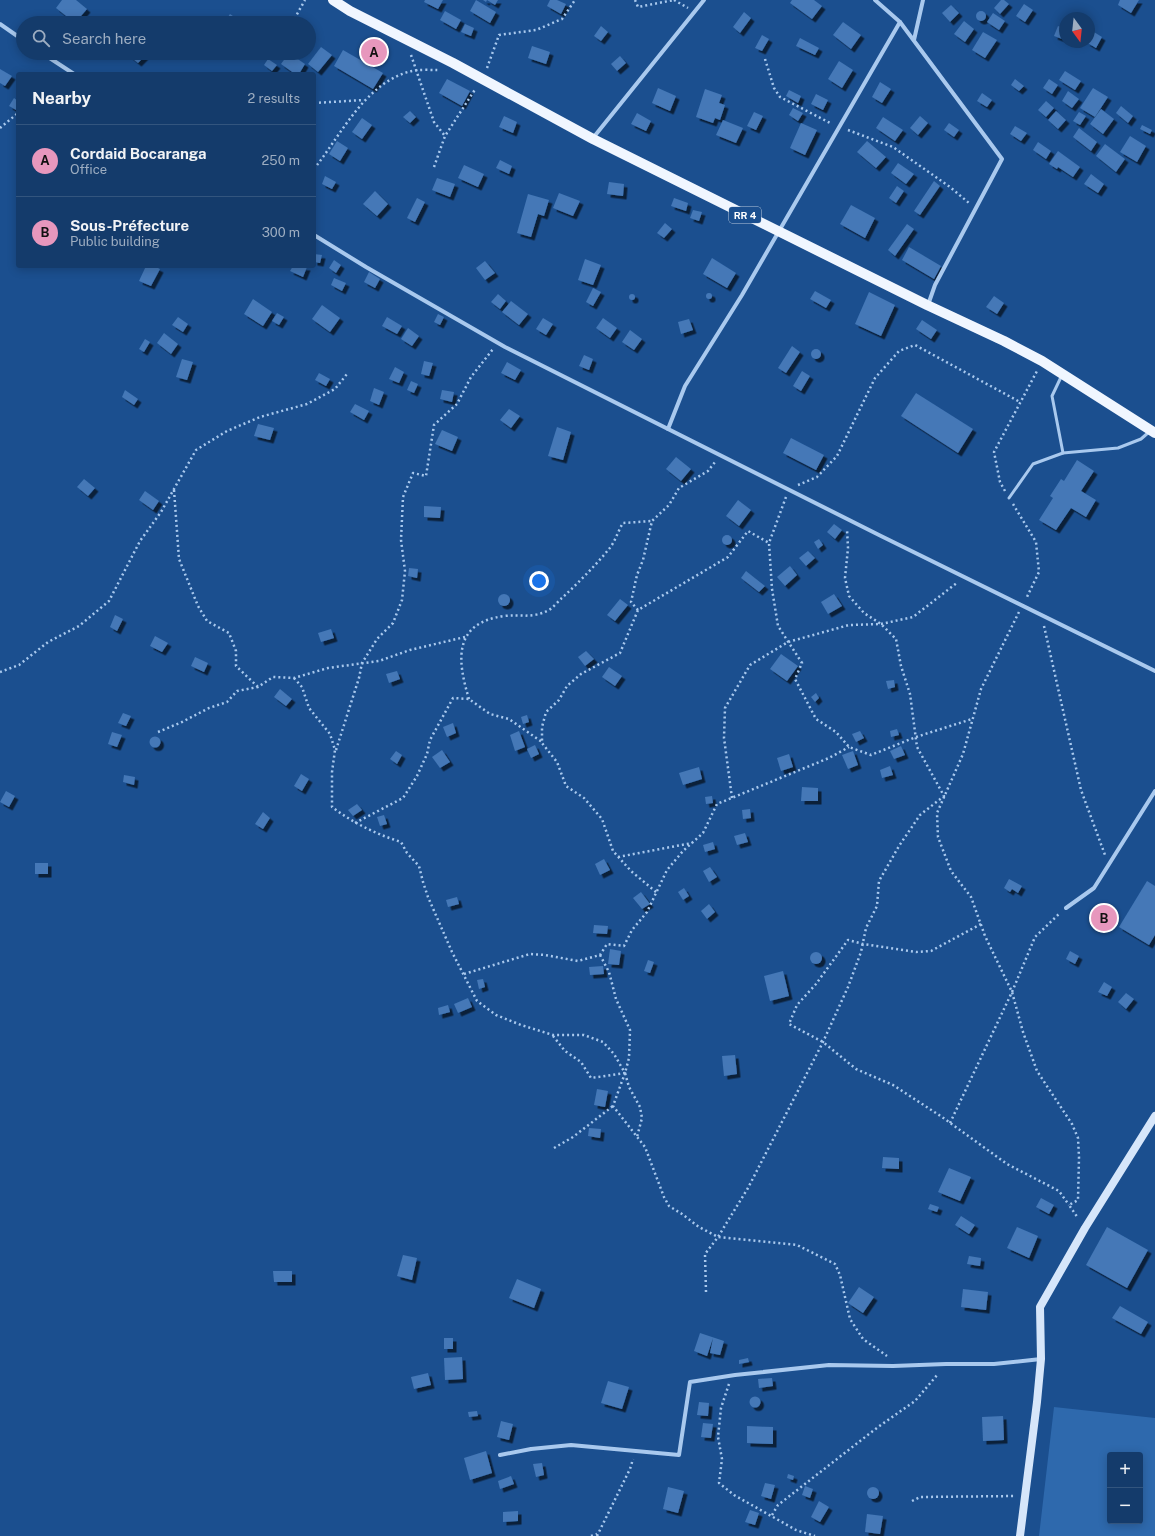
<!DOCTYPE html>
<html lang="en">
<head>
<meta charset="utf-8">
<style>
  :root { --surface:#143b6b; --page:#214673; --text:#f1f3f6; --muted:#9dadc1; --line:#33557e; --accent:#e797bd }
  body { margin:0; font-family:"Public Sans",sans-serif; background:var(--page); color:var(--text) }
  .controls { position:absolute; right:12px; bottom:12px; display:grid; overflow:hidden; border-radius:4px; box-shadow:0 2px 10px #0003 }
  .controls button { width:36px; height:36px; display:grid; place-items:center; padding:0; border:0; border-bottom:1px solid var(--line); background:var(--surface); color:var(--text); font:20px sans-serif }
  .compass { position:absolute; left:1059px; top:12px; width:36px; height:36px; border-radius:50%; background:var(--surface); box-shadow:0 2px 10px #0003; rotate:165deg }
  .you { position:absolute; left:539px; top:581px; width:14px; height:14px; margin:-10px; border:3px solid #fff; border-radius:50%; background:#1a73e8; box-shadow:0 0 0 6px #1a73e833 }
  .badge { display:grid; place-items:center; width:26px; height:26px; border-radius:50%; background:var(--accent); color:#111; font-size:13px; font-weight:700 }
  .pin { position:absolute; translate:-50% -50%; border:2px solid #fff; box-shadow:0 1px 4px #0006 }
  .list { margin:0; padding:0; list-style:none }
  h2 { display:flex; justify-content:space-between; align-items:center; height:52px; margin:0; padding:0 16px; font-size:17px }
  h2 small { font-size:13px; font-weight:400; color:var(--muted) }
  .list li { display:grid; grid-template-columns:26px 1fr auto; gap:12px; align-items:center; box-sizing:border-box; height:72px; padding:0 16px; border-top:1px solid var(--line) }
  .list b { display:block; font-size:15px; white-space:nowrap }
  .list p { margin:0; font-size:13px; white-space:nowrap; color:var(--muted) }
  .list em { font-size:13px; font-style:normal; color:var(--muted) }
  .icon { flex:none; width:22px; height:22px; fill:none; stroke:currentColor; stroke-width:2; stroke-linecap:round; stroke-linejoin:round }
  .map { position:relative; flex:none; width:1155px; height:1536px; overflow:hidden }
  .search { position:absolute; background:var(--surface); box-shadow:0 2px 10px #0003; left:16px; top:16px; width:300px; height:44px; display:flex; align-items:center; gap:10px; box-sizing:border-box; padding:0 14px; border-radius:22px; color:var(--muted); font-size:15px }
  .panel { position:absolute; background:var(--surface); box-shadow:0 2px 10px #0003; left:16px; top:72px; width:300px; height:196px; border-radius:4px }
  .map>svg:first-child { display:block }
  .green { fill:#2e69ad; fill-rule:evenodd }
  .building { fill:#4478b7; filter:url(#shadow) }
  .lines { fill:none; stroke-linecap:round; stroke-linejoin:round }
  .path { stroke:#a9c9ee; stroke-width:2.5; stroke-dasharray:2 3; stroke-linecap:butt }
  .lane { stroke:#a9c9ee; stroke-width:3 }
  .street { stroke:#a9c9ee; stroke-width:4 }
  .secondary { stroke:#d6e6fa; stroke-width:8 }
  .primary { stroke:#f0f6ff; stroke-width:10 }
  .labels { text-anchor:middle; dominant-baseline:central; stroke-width:3.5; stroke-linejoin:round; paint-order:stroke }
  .shield { fill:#1b4f8f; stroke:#bbcadd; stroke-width:1 }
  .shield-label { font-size:10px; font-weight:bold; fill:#fff }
</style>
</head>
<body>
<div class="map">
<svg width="1155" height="1536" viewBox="0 0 1155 1536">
  <defs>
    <filter id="shadow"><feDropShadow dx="3.5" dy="3.5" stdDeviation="0" flood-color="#0009"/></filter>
  </defs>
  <rect width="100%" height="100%" fill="#1b4f8f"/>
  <path class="green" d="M1054 1407 1155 1418V1536H1039ZM1110 1455H1140V1521H1110Z"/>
  <g class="building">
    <polygon points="62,0 76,0 87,9 75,23 56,8"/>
    <polygon points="425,0 443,0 438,9 424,2"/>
    <polygon points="476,0 496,12 490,23 470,11"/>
    <polygon points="483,0 498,0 495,5 487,0 486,2"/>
    <polygon points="550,0 557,0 566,4 561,14 547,6"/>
    <polygon points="792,0 814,0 822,6 812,19 790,3"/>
    <polygon points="1001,0 1004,0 1009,4 1000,14 994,8"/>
    <polygon points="1120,0 1139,0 1131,13 1118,5"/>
    <polygon points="1024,4 1033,10 1025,22 1016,16"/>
    <polygon points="951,5 959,13 950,22 942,13"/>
    <polygon points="445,11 461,20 456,29 440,20"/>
    <circle cx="981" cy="16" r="5"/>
    <polygon points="744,12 751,18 740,33 733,27"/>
    <polygon points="993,13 1005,21 999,30 987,22"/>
    <polygon points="230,14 243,23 224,23"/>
    <polygon points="964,21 974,29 965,42 954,34"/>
    <polygon points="843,22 861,35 851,49 833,35"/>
    <polygon points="465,24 474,28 471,36 461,32"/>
    <polygon points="601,26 608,32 601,41 594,36"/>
    <polygon points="1058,26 1065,29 1065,40 1054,36"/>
    <polygon points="1089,29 1102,37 1096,48 1086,42 1089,42"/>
    <polygon points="983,32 997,40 985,58 972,50"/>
    <polygon points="762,35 769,39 762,51 755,48"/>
    <polygon points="800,38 819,48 815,55 796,46"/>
    <polygon points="532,46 550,52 546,64 528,58"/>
    <polygon points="321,47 332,55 318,72 308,64"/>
    <polygon points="343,50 383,73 373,89 334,66"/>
    <polygon points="128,53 144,53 146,55 138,63 127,54"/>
    <polygon points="289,53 305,64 299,74 295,74 281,64"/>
    <polygon points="620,56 626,63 617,71 611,64"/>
    <polygon points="268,59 277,65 272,71 264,65"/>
    <polygon points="839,61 853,70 842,88 828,79"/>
    <polygon points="0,69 12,76 5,86 0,83"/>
    <polygon points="1065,71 1081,81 1075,90 1059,80"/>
    <polygon points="447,79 470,91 462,106 439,93"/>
    <polygon points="1015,79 1024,86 1019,91 1011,85"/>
    <polygon points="1049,79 1058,85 1052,94 1043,88"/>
    <polygon points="880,82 891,89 882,103 872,97"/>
    <polygon points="658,88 676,96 670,111 652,103"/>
    <polygon points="1093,88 1108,97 1095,117 1080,108"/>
    <polygon points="705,89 722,95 719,103 725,105 720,120 715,118 713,123 696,117"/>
    <polygon points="789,90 801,96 798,103 786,96"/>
    <polygon points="1068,91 1079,99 1072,108 1062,101"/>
    <polygon points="982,93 992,100 987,107 977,101"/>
    <polygon points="816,94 828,100 823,110 811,104"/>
    <polygon points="14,98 18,101 18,111 9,106"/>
    <polygon points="1046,101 1054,108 1046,117 1038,110"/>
    <polygon points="1121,106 1133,116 1128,123 1116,113"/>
    <polygon points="793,108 803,113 798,121 789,115"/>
    <polygon points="1101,109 1114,119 1103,134 1090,124"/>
    <polygon points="410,111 416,117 410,123 403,117"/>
    <polygon points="1056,111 1066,120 1058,129 1048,120"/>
    <polygon points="754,112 763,116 756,130 747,126"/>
    <polygon points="1079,112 1086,116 1080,125 1073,121"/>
    <polygon points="637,113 651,121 646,131 631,124"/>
    <polygon points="504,116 517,122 513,133 499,127"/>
    <polygon points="920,116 928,123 918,135 910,128"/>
    <polygon points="883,117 903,130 895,141 876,128"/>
    <polygon points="362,118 372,125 362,139 352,132"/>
    <polygon points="723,120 743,128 736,143 716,135"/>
    <polygon points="801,123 817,130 805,155 790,148"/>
    <polygon points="949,123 959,130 954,137 944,130"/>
    <polygon points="1142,125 1152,130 1150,134 1140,129"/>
    <polygon points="1015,126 1027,133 1021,141 1010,134"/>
    <polygon points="1079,128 1097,142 1091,151 1073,137"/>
    <polygon points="1130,136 1146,146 1137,162 1120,152"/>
    <polygon points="337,141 348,148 340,161 329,154"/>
    <polygon points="867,141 886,157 876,168 857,152"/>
    <polygon points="1038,142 1051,151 1046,159 1033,150"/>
    <polygon points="1105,144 1125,159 1116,172 1096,156"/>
    <polygon points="1058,151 1080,167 1073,177 1058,167 1057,169 1049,164"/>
    <polygon points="500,160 512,166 509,174 496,168"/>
    <polygon points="898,163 914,174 906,184 891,173"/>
    <polygon points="464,165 484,174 478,187 458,178"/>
    <polygon points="1091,174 1104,184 1098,193 1084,184"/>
    <polygon points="325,176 336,182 332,189 322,184"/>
    <polygon points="437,178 455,184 450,197 432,190"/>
    <polygon points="934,181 940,186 920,215 914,211"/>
    <polygon points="609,182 624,184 623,196 607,194"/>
    <polygon points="897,186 904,191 896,203 889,198"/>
    <polygon points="375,191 388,204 377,216 363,204"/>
    <polygon points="559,193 580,201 573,216 553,208"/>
    <polygon points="528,194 549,200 544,216 538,214 531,237 517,233"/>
    <polygon points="417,198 425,202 415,222 407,218"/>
    <polygon points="674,198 688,203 686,211 671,206"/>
    <polygon points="851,205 875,218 865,238 840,224"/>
    <polygon points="693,210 702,212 699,221 690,218"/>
    <polygon points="665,223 672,229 664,238 657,233"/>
    <polygon points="907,224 914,229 895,256 888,250"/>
    <polygon points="909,247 941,266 934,279 902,260"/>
    <polygon points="314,254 322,255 320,263 314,262"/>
    <polygon points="712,258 736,273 727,288 703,274"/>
    <polygon points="585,259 601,265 593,285 578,280"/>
    <polygon points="334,260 341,265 336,273 329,268"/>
    <polygon points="485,261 495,273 485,280 476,268"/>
    <polygon points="146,266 154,266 160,269 151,286 139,281"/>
    <polygon points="293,266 307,267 303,277 290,271"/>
    <polygon points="369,272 380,279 375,288 364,282"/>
    <polygon points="334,278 346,283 342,291 331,285"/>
    <polygon points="593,288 601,292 593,306 586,302"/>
    <polygon points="815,291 831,300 826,308 810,299"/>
    <polygon points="869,292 895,305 881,336 855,324"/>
    <circle cx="709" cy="296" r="3"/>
    <circle cx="632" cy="297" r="3"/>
    <polygon points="498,294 506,301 500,309 491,302"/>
    <polygon points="994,296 1004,303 997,314 986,307"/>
    <polygon points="253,299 272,312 263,326 244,314"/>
    <polygon points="511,301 528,314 519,325 502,312"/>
    <polygon points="322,305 340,318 330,332 312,319"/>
    <polygon points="277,313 284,317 279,325 272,321"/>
    <polygon points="438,314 444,317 440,325 434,322"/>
    <polygon points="178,317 188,324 183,332 172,325"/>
    <polygon points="387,317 402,326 397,334 382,326"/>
    <polygon points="543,318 553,324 546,335 536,329"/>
    <polygon points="603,318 617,328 610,338 596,328"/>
    <polygon points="689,319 693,330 681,334 678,322"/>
    <polygon points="922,320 937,330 931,339 916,329"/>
    <polygon points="408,328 419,336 412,346 401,339"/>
    <polygon points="630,330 642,339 634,350 622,342"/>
    <polygon points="164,333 178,344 171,354 157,343"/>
    <polygon points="145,339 150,342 144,352 139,349"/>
    <polygon points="792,346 800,352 786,373 778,368"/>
    <circle cx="816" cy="354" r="5"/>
    <polygon points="584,355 593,359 589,370 579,366"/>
    <polygon points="182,359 193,362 187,380 176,377"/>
    <polygon points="424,361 433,363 429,376 421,374"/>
    <polygon points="507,362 521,370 515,380 501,373"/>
    <polygon points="395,367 404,372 399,383 389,379"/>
    <polygon points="802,371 810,376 801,391 793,386"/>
    <polygon points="319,373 330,379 326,386 315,380"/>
    <polygon points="411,381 418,384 414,393 407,390"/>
    <polygon points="374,388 384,392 379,405 370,401"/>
    <polygon points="125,390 138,399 134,405 122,397"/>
    <polygon points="442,390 454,392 452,402 440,399"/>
    <polygon points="916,393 973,429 958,453 901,416"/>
    <polygon points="355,404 369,411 364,420 350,412"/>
    <polygon points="509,409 520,416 511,428 500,420"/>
    <polygon points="258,424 274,428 270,440 254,436"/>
    <polygon points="557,427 571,432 563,460 548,456"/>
    <polygon points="442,430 458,437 452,451 435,444"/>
    <polygon points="791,438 824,455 816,470 783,453"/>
    <polygon points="676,457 691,469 681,481 666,469"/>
    <polygon points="1077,460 1094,471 1081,491 1096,500 1086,517 1071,508 1056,530 1039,520 1053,498 1050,496 1061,479 1064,481"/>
    <polygon points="84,479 95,488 88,496 77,487"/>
    <polygon points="145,491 159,501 153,510 139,500"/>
    <polygon points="738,500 751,510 739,526 726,516"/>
    <polygon points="424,506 441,507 440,518 424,517"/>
    <polygon points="834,524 842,530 835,539 827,532"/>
    <circle cx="727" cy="540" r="5"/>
    <polygon points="819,539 823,545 818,549 814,542"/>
    <polygon points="808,551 815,558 806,566 799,558"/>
    <polygon points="790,566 797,575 785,586 777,577"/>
    <polygon points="409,568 418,569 417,578 408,576"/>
    <polygon points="746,571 765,586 759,592 741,578"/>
    <circle cx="504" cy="600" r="6"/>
    <polygon points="834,594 842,606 828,614 821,602"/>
    <polygon points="620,599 628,605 615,621 607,615"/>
    <polygon points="115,615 123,619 117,631 110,627"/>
    <polygon points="331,629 334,638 321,642 318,633"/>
    <polygon points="155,636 168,643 162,652 150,646"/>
    <polygon points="586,651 594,659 585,666 578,657"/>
    <polygon points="781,654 798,666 787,681 770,669"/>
    <polygon points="195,657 208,663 204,672 191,666"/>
    <polygon points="609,667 622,676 615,686 602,677"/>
    <polygon points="397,671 400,679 389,683 386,674"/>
    <polygon points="894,680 895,687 888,689 886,681"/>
    <polygon points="280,689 292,699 286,706 274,697"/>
    <polygon points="816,693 819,698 815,702 811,697"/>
    <polygon points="123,713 131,716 126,726 118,723"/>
    <polygon points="527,715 529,722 523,724 521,717"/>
    <polygon points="453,723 456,733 447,737 443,727"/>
    <polygon points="897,729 899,735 891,737 890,731"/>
    <polygon points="519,731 525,747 515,751 510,735"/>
    <polygon points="860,731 864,738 856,742 852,734"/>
    <polygon points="112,732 122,735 117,747 108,744"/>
    <circle cx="155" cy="742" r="5.5"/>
    <polygon points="535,745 539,754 531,758 527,749"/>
    <polygon points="901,746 905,755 894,759 890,751"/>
    <polygon points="442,750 450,762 440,768 432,757"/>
    <polygon points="396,751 402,755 397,764 390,759"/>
    <polygon points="853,751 858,765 848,769 842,755"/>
    <polygon points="789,754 793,767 781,771 777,758"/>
    <polygon points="890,766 893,775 882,778 880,770"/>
    <polygon points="699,767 702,779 683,785 679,773"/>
    <polygon points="301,774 309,779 302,791 294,786"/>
    <polygon points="124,775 135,777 134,785 123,782"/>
    <polygon points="802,787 818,788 818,801 801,801"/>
    <polygon points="6,791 15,796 9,807 0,802"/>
    <polygon points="712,796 713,803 706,804 705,797"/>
    <polygon points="357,804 362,810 353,816 348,810"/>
    <polygon points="750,809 751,818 743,819 742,810"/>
    <polygon points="263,812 270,818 263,829 255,824"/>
    <polygon points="384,815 387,824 380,826 377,817"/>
    <polygon points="745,833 748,842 737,845 734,836"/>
    <polygon points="713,842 715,849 705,852 703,845"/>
    <polygon points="604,859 610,870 600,875 595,864"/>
    <rect x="35" y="863" width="13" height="11"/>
    <polygon points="710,867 717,877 709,882 703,871"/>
    <polygon points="1009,879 1022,886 1018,893 1012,889 1010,892 1004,888"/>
    <polygon points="1147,881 1155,886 1155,935 1149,945 1119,927"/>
    <polygon points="684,888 689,896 683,900 678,892"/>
    <polygon points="641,892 650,904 642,909 633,898"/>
    <polygon points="457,897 459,904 448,907 446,900"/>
    <polygon points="709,904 715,912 707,919 701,911"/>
    <polygon points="594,925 608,926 607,934 593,933"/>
    <polygon points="610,949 621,951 619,965 608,964"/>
    <polygon points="1070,951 1079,956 1075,964 1066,959"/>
    <circle cx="816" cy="958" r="6"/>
    <polygon points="648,960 654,962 650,973 644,971"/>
    <polygon points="603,966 604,974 590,975 589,967"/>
    <polygon points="783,971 789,996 770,1001 764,976"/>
    <polygon points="483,979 485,987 479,989 477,980"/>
    <polygon points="1104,982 1112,987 1107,996 1098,992"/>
    <polygon points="1126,993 1134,999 1126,1009 1118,1002"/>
    <polygon points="468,998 472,1007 458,1013 454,1004"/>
    <polygon points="448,1005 450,1012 439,1015 438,1008"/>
    <polygon points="735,1055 737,1074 724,1076 722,1056"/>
    <polygon points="597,1089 608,1091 605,1107 594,1105"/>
    <polygon points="589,1128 601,1129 600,1138 588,1136"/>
    <polygon points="883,1157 899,1158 899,1169 882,1168"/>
    <polygon points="949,1168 971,1177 960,1201 938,1192"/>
    <polygon points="1041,1198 1054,1205 1049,1214 1036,1207"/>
    <polygon points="930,1204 939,1207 937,1212 928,1209"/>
    <polygon points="961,1216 975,1225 969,1234 955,1225"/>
    <polygon points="1017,1227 1038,1236 1029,1258 1007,1248"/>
    <polygon points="1107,1227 1148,1250 1127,1288 1086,1265"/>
    <polygon points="403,1255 417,1258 412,1280 397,1276"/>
    <polygon points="969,1256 981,1258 980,1266 967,1264"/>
    <polygon points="273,1271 292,1271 292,1282 274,1282"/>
    <polygon points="517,1279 541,1289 534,1308 509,1298"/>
    <polygon points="859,1287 874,1297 863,1313 848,1303"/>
    <polygon points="963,1289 988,1292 986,1310 961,1307"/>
    <polygon points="1120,1306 1148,1322 1141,1334 1112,1318"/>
    <polygon points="700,1333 724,1341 720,1355 710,1353 713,1338 707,1356 694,1351"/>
    <rect x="444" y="1338" width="9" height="11"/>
    <polygon points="462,1357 463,1379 445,1380 444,1358"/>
    <polygon points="748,1358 749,1362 739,1364 739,1360"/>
    <polygon points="428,1373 431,1385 414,1389 411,1377"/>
    <polygon points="772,1378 773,1386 759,1388 758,1379"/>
    <polygon points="608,1381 629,1387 622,1409 601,1403"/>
    <circle cx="755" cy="1402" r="5.5"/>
    <polygon points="699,1402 709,1403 708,1416 697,1415"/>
    <polygon points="477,1411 478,1416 469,1417 468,1412"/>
    <polygon points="1003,1416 1004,1440 983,1441 982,1417"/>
    <polygon points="501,1421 513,1424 509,1440 497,1437"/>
    <polygon points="703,1423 713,1424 711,1438 701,1437"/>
    <polygon points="747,1426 773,1427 773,1444 747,1443"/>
    <polygon points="486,1451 492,1473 470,1480 464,1458"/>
    <polygon points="542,1463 544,1475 536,1477 533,1464"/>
    <polygon points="788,1474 794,1476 793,1480 787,1478"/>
    <polygon points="511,1476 514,1484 500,1489 498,1481"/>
    <polygon points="765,1483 775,1485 771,1499 761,1496"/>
    <polygon points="805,1486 813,1489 810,1498 802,1495"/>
    <polygon points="668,1487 684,1491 678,1513 663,1509"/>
    <circle cx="873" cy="1493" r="6"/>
    <polygon points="819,1501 829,1507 820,1522 811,1517"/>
    <polygon points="750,1510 759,1513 755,1525 745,1522"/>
    <polygon points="518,1511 518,1521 503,1522 503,1512"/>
    <polygon points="867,1514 883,1516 880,1534 865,1532"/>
  </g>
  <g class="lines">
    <g class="path">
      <polyline points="635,0 638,7 674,0"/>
      <polyline points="674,0 688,8"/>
      <polyline points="292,23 305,0"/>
      <polyline points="411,55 434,122 445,136"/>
      <polyline points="765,59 774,88 780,97 832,124"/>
      <polyline points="487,68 499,35 536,30 562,19 575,0"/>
      <polyline points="314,103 364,100"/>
      <polyline points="0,128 18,113"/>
      <polyline points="848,130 893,147 950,187 969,203"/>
      <polyline points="434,167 445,136 476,88"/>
      <path d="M314 169C341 135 364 85 408 72 417 69 429 70 438 70"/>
      <polyline points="798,485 817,477 837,456 875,378 899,351 915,345 1020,402"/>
      <polyline points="174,490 179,559 198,606 207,621 229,633 236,651 236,666 258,687"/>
      <polyline points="1005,491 1000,482 994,452 1037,371"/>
      <polyline points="786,497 769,543 772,589 778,626 802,663 795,679 816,719 836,732 849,747 871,755 916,737 972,719"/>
      <polyline points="1013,504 1036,542 1039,572 1026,599"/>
      <polyline points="638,610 631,602 637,575 643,560 652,521 669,505 679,488 708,471 715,462"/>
      <polyline points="1019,612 981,689 963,754 937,813 938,837 951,871 971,897 985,936 1012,992 1023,1032 1037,1071 1072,1124 1078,1138 1079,1157 1078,1200 1069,1205 1078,1218"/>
      <polyline points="1044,626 1081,790 1105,855"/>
      <polyline points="0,672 19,665 48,642 79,626 109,601 140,541 161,512 196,450 227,431 260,417 307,404 335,389 347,374"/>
      <path d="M294 678 302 687 309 708 330 734 335 750 332 772V807C353 823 376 834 401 842L407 853 419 866 423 882 428 897 452 952 477 1001 496 1015 521 1025 553 1035H584L603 1042 614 1054 625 1073 613 1106 645 1147 664 1197 669 1206 682 1214 699 1227 718 1237 797 1245 835 1264 840 1275 850 1319 863 1339 887 1356"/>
      <path d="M469 699C457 660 453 623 504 616 521 614 532 619 549 610 554 607 558 601 562 598 578 583 595 566 609 549 615 542 618 531 623 523L652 521"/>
      <polyline points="158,732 182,722 209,708 227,702 237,691 258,687 273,677 294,678 328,668 379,661 410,650 465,637"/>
      <polyline points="336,750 359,678 362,663 377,639 393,623 402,600 405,571 401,540 403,497 413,473 426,476 434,425 457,404 471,377 493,349"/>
      <polyline points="732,798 724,738 725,708 750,665 788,642 849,625 881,624 913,617 958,582"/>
      <polyline points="355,823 403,798 417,776 427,754 430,740 453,698 469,699 490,714 509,719 542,742"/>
      <polyline points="618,857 692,843"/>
      <polyline points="656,892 631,871 613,851 602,819 584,798 566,786 557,762 542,743 542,727 546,712 559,700 567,686 581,674 620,653 638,610 728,557 748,531 769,543"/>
      <polyline points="981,924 931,951 916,952 863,944 848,940 816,984 797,1005 789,1024 823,1042 856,1069 893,1085 942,1117 1007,1164 1059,1191 1069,1205"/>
      <polyline points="600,955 609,972 616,999 630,1030 629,1058 625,1073 629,1087 640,1107 642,1118 637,1137"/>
      <polyline points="464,974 530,954 545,955 578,961 600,955 607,944 624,946 632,930 647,912 667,870 683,851 703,833 717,804 829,758 849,747"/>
      <polyline points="553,1036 565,1051 581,1062 591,1078 625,1073"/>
      <polyline points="950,1123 1012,992 1035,937 1060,913"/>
      <polyline points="554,1148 573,1137 613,1106"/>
      <polyline points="706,1292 705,1254 718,1237 748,1188 823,1042 848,987 861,952 866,928 877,906 879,881 899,846 920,815 944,796 917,747 910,694 901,666 896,639 881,624 864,613 849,596 845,578 848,548 847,529"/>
      <polyline points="729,1384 721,1408 718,1437 722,1459 719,1483 734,1495 796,1530 815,1536"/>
      <polyline points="912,1501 920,1497 1015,1496"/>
      <polyline points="772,1515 778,1505 878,1427 915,1401 938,1374"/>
      <polyline points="591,1536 597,1534"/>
      <polyline points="597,1536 630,1469 633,1459"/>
    </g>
    <g class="lane">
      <polyline points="1062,375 1052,396 1063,453"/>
      <polyline points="1009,498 1033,464 1063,453 1118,448 1141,439 1149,432"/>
    </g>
    <g class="street">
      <polyline points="875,0 900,22 1002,159 935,285 928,305"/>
      <polyline points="0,24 23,40"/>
      <polyline points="914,40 923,0"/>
      <polyline points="42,53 74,74"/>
      <polyline points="593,138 704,0"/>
      <polyline points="314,235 366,267 505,347 881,536 1155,671"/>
      <polyline points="668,429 685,386 742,295 900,22"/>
      <polyline points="1066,908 1094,888 1155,791"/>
      <polyline points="500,1455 531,1449 571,1445 679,1455 690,1382 735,1375 829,1365 893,1366 946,1364 994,1364 1041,1359"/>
    </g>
    <polyline class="secondary" points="1020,1536 1037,1402 1041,1359 1040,1307 1085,1228 1155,1116"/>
    <polyline class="primary" points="333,0 350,11 453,63 593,139 927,305 1004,341 1042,361 1155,433"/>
  </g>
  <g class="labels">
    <rect class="shield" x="729" y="207" width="32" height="16" rx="3"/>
    <g class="shield-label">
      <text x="745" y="215">RR 4</text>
    </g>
  </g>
</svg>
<div class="controls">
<button>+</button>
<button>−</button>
</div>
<svg class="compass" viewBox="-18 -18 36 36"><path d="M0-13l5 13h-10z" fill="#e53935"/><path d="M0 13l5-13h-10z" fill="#9dadc1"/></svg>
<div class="you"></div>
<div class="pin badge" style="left:374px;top:52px">A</div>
<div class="pin badge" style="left:1104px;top:918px">B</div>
<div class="search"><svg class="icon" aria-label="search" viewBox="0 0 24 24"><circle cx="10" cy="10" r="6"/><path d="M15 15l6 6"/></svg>Search here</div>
<section class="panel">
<h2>Nearby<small>2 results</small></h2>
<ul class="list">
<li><span class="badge">A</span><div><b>Cordaid Bocaranga</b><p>Office</p></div><em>250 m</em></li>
<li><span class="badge">B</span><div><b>Sous-Préfecture</b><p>Public building</p></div><em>300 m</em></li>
</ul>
</section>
</div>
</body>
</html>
